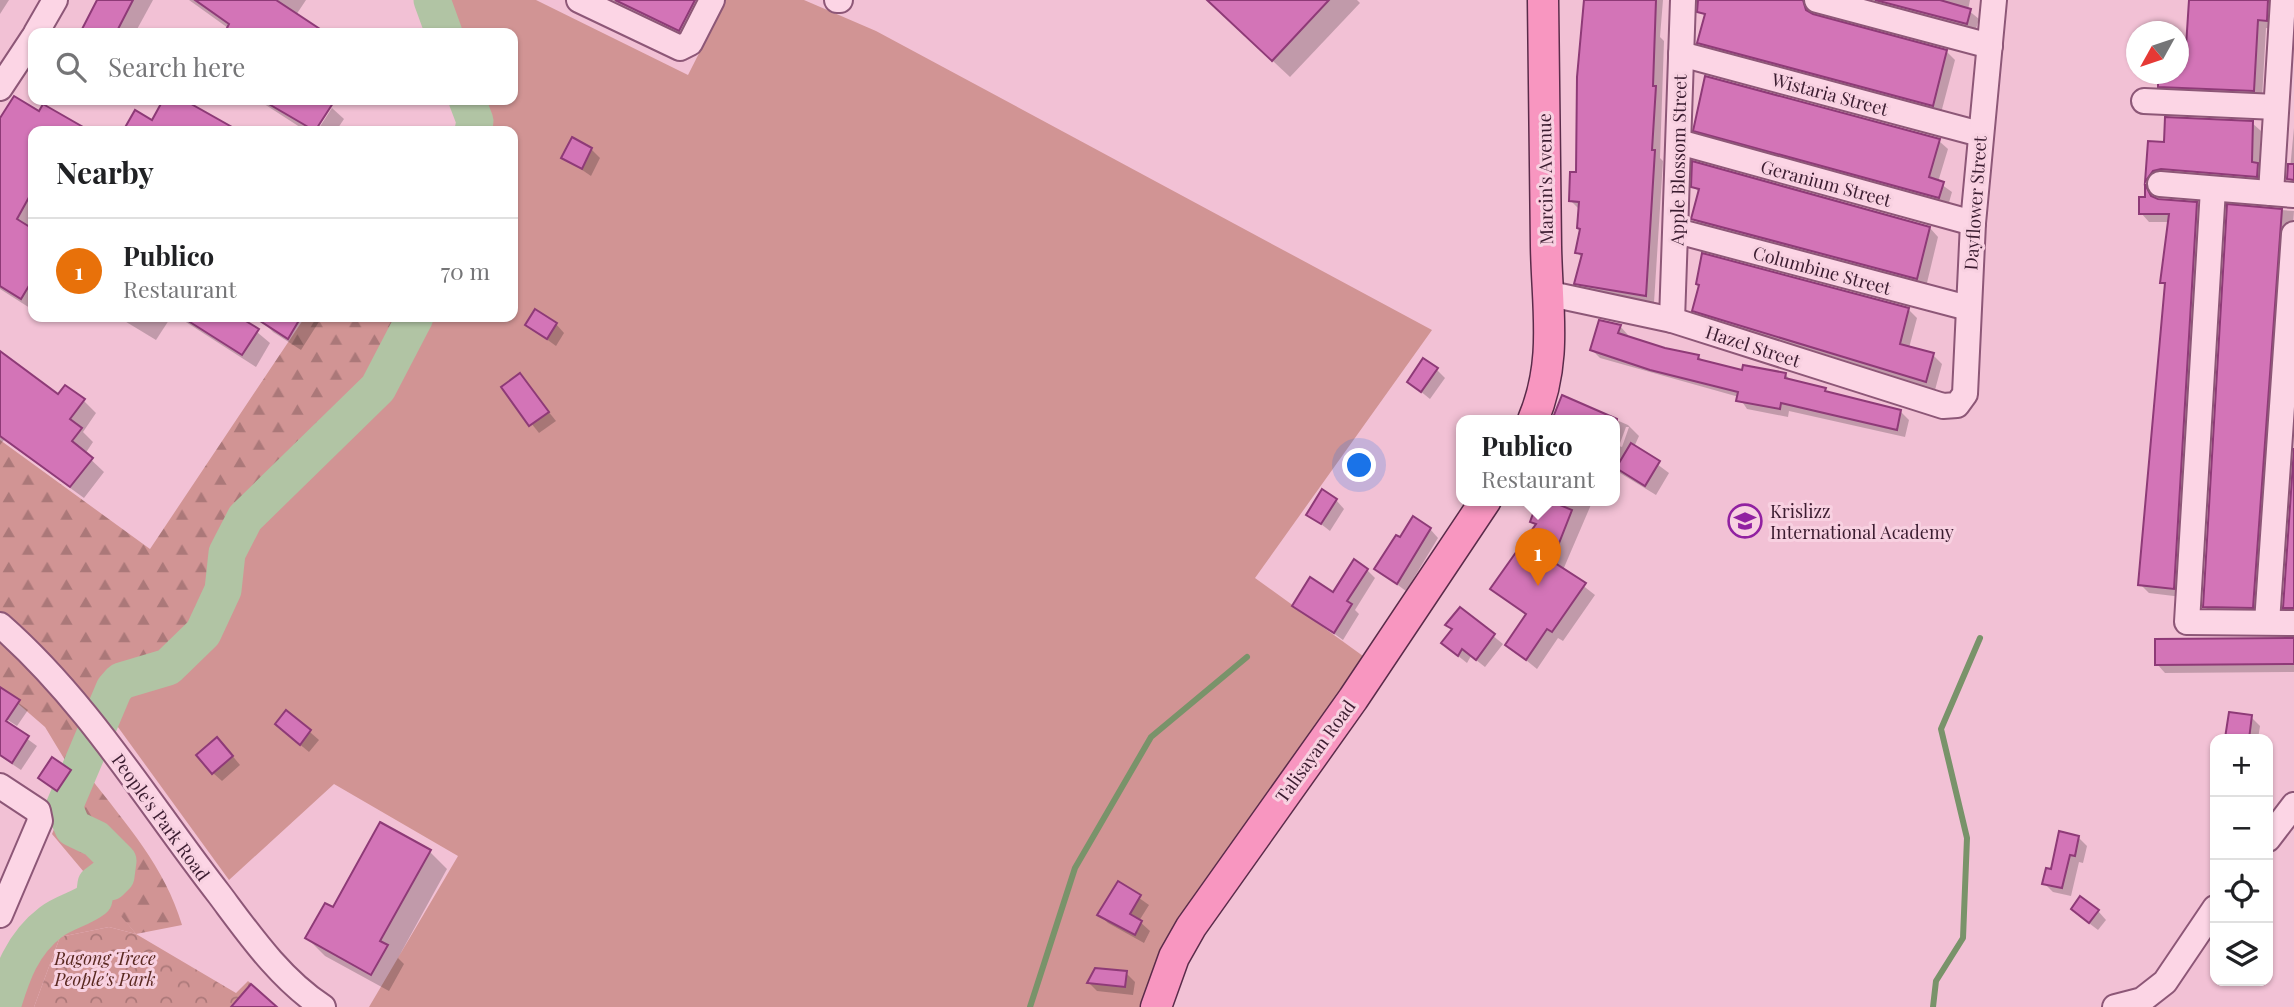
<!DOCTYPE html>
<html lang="en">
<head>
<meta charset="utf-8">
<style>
  :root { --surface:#fff; --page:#f2f2f2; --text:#202124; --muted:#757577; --line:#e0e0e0; --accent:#7c3aed }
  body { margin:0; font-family:"Playfair Display",serif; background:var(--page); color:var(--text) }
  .controls { position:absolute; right:21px; bottom:21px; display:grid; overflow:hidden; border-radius:14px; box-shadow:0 2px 5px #0004 }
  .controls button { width:63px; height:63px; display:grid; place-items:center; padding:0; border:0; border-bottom:2px solid var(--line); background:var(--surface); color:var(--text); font:35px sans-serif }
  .compass { position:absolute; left:2126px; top:21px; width:63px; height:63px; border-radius:50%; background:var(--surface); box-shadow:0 2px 5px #0004; rotate:230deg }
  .you { position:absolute; left:1360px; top:466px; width:24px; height:24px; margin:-18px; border:5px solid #fff; border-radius:50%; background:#1a73e8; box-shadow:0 0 0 10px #1a73e833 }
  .badge { display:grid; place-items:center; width:46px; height:46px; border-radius:50%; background:var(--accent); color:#fff; font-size:23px; font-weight:700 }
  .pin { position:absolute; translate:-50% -58px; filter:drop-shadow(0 2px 4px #0008) }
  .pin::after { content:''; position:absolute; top:37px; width:24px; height:21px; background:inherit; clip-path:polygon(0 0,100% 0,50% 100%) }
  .popup { position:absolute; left:1456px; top:415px; width:164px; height:91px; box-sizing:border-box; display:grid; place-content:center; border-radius:14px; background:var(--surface); filter:drop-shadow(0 2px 5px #0005); font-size:23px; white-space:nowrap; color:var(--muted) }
  .popup b { font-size:26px; color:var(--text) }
  .popup::after { content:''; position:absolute; left:50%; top:100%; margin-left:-14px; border:14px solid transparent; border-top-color:var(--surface) }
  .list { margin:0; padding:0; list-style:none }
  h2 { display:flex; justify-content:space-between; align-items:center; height:91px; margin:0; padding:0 28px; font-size:30px }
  h2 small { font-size:23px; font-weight:400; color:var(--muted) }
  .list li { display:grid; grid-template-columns:46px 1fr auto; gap:21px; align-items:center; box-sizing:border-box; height:105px; padding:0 28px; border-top:2px solid var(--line) }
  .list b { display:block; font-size:26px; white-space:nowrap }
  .list p { margin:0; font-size:23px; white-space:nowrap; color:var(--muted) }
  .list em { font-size:23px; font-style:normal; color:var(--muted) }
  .icon { flex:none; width:38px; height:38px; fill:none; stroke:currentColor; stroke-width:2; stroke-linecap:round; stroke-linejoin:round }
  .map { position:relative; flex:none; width:2294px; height:1007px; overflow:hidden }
  .search { position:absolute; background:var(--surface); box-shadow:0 2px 5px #0004; left:28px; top:28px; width:490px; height:77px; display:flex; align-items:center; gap:18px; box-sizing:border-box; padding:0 24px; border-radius:14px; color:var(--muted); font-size:26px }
  .panel { position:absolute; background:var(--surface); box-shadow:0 2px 5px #0004; left:28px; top:126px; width:490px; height:196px; border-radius:14px }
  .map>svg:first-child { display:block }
  .green { fill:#d19494 }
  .forest { fill:url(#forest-firs) }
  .park { fill:url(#park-crowns) }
  .shadow { fill:#0003; fill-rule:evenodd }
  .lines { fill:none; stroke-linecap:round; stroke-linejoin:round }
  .stream { stroke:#79936a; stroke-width:6 }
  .river { stroke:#b1c4a4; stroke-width:37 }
  .building { fill:#d374b7; stroke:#8e3a77; stroke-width:2 }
  .minor-casing { stroke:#8d5777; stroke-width:28 }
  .major-casing { stroke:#5a2b4a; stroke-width:33 }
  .minor { stroke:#fcd5e5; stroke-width:24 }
  .major { stroke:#f896c0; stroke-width:30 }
  .labels { text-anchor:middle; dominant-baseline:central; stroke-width:6; stroke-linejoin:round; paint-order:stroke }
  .street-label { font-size:18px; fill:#3b1c30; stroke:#f8d1e1 }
  .poi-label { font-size:18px; fill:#3b1c30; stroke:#f8d1e1; text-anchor:start }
  .park-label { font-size:18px; font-style:italic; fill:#5a2921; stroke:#f8d1e1 }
</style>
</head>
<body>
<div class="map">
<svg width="2294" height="1007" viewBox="0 0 2294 1007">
  <defs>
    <pattern id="forest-firs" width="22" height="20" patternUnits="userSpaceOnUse" patternTransform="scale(1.75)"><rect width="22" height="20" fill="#d19494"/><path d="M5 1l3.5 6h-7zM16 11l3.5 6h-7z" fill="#ab7879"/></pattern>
    <pattern id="park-crowns" width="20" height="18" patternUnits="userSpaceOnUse" patternTransform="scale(1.75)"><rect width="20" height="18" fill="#d19494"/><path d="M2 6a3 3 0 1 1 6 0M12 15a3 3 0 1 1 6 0" fill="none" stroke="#ab7879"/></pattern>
  </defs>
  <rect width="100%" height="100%" fill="#f2c1d5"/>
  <g class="green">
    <polygon points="436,0 536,0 688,75 726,0 804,0 876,31 1432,330 1255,578 1363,656 1286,773 1147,1007 369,1007 458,856 334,784 229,880 115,723 117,691 123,683 171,670 205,636 226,593 232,553 249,521 383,392 422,317 513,317 513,131 477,131 479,120 472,100 513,100 513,33 448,33"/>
    <path d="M96 884 136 934 109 927 60 937 34 1007H2C12 974 22 944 51 922 64 913 81 909 94 899Z"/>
  </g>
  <path class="forest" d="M305 317H407L374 380 239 512 218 559 213 597 199 625 176 651 107 681 89 776C126 824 165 867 182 925L136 934 52 834 62 810 71 770 45 727 0 688V440L150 549Z"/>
  <polygon class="park" points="109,927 136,934 236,993 248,981 277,1007 34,1007 60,937"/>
  <g class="shadow">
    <polygon points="0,0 9,0 0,14"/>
    <polygon points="99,0 153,0 135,33 82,33"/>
    <polygon points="189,0 306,0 296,15 321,33 235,33"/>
    <polygon points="609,0 710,0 688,38"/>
    <polygon points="1208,0 1357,0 1360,3 1290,77"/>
    <polygon points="1585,0 1663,0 1660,37 1664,41 1660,158 1663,161 1654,303 1585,292 1576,283 1583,258 1577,253 1581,230 1580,210 1570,200 1578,174"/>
    <polygon points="1702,0 1814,0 1810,6 1813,16 1947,52 1955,60 1941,113 1708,51 1699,42 1706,16 1699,10"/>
    <polygon points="1855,0 1970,0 1968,10 1979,19 1975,32"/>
    <polygon points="2191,0 2275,0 2275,29 2266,28 2262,99 2168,95 2159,86 2160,74 2178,74 2178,63 2187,63"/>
    <polygon points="165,100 181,100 233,131 125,131 136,113 152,122"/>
    <polygon points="258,100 330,100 327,104 331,107 313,131 306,131"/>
    <polygon points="332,108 344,119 336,131 317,131"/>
    <polygon points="40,114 71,122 80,131 33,131 33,225 30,230 33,231 33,310 0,289 0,121"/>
    <polygon points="2252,123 2261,131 2260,167 2266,173 2265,185 2155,189 2147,181 2149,143 2165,144"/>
    <polygon points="2294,128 2294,184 2289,179"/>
    <polygon points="1695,130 1939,141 1948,149 1938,182 1952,192 1948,206 1704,139"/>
    <polygon points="591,149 600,158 591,176 563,157"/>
    <polygon points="1693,186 1930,228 1938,237 1926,287 1702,227 1693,219 1700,193"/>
    <polygon points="2147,188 2156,200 2197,204 2205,212 2182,597 2149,593 2140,584 2166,287 2162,282 2169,222 2149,222 2141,213"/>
    <polygon points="2229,206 2294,211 2261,616 2213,615 2205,607"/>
    <polygon points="1908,309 1917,318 1909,348 1933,355 1942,364 1935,390 1703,319 1694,310"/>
    <polygon points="118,317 171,317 156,340"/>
    <polygon points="178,317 239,317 270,343 256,367"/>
    <polygon points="262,317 322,317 301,350 273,332 260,319"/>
    <polygon points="556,324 564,333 556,346 527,325"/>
    <polygon points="1620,326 1628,335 1627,338 1698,356 1704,362 1744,372 1786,375 1792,382 1825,390 1829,394 1900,411 1909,420 1905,437 1789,411 1788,417 1747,409 1739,397 1600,358 1592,350"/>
    <polygon points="0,354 59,397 84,401 96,413 83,432 93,442 85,454 104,472 84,498 4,440 0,445"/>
    <polygon points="1436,369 1445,378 1430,399 1409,382"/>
    <polygon points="520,376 556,421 539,433 503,388"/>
    <path d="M1563 397 1628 425 1639 436 1634 447 1669 473 1656 495 1615 470V420ZM1626 427H1629L1622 447 1619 446Z"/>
    <polygon points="1336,500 1344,509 1330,531 1308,514"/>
    <polygon points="1540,500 1593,500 1563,570 1595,595 1563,641 1558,638 1537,669 1507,645 1527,616 1492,588 1536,526 1532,522"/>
    <polygon points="1430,529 1438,538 1406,591 1376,569 1400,540"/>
    <polygon points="1367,570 1375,578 1355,610 1359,614 1343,640 1294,605 1334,594"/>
    <polygon points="1460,609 1503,644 1485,667 1471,656 1467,663 1452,651 1453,630 1448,625"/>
    <polygon points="2294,640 2294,672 2165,673 2157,664"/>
    <polygon points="0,689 28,710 17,726 0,715"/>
    <polygon points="287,712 319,740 309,752 286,733"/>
    <polygon points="2251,717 2260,726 2258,739 2227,737"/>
    <polygon points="4,722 37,746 21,770 0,756 0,729"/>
    <polygon points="226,748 240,765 222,781 213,773"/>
    <polygon points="70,771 78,780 66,798 41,778"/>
    <polygon points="2078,837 2087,846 2083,863 2079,862 2071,896 2053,892 2044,883"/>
    <polygon points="429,851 447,869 398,958 404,964 389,991 325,956 307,938 333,910"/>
    <polygon points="1118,883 1149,905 1139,921 1150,931 1144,943 1108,923 1099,914"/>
    <polygon points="2098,911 2106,920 2098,930 2081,917"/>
    <polygon points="1126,973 1135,982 1133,995 1097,991 1089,983"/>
  </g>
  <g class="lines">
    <g class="stream">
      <polyline points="1030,1007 1075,868 1151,737 1247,657"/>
      <polyline points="1933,1007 1936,981 1963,938 1967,838 1941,729 1980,638"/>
    </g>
    <g class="river">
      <polyline points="432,0 444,33"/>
      <polyline points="467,100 475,121 473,131"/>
      <path d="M2 1007C12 974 22 944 51 922 64 912 81 909 94 899L96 884 104 878 110 882 116 876 118 861 96 839 73 828 64 807 114 689 121 681 168 667 203 633 223 590 227 553 245 518 378 388 415 317"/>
    </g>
  </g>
  <g class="building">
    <polygon points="97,0 133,0 116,33 80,33"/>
    <polygon points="195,0 276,0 326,33 235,33 227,28 229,24"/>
    <polygon points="615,0 695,0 679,31"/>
    <polygon points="1207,0 1329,0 1272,61"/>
    <polygon points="1584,0 1656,0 1653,86 1656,86 1652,150 1655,150 1646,296 1574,284 1582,254 1575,253 1580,229 1577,228 1579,202 1569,201 1570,172 1576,172 1577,77"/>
    <polygon points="1698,0 1803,0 1806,10 1813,14 1947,50 1933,106 1697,43 1705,14 1697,12"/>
    <polygon points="1875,0 1940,0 1971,9 1967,24"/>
    <polygon points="2189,0 2268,0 2267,21 2258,20 2254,91 2158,87 2158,74 2179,74 2179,61 2185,62"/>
    <polygon points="1705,76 1940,139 1929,177 1944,182 1939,198 1693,131"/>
    <polygon points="14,96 39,111 43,104 90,131 33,131 33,190 17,219 33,229 33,279 21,299 0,286 0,118"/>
    <polygon points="163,100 184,100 239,131 123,131 135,110 152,120"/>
    <polygon points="262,100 335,100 315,131"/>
    <polygon points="2165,117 2253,121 2252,162 2258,163 2257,177 2161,169 2153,171 2145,182 2148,141 2164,142"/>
    <polygon points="572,137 592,148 582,169 561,158"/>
    <polygon points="1692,161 1930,227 1917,279 1691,219 1699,189 1691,187"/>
    <polygon points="2288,164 2294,164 2294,180 2287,179"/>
    <polygon points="2145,184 2151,196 2158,199 2197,202 2174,589 2138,585 2165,283 2160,283 2169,214 2139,214 2139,197 2145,197"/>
    <polygon points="2227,204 2282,209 2253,608 2203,607"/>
    <polygon points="1702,253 1909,308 1900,344 1934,353 1926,382 1692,311 1699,285 1696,284"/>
    <polygon points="535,309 557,323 547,339 525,325"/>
    <polygon points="182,317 239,317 259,329 242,355"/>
    <polygon points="254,317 301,317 288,339"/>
    <polygon points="1599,320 1621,325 1618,333 1665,348 1699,355 1698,359 1742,370 1743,365 1786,373 1785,378 1826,388 1825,391 1901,410 1897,430 1781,403 1780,409 1736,401 1738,392 1650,370 1590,350"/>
    <polygon points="0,351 58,394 65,385 85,399 70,419 82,428 72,441 93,458 70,487 0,436"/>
    <polygon points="1423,358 1438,368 1421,392 1407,382"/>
    <polygon points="520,373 549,412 529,426 501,387"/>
    <polygon points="1562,395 1617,419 1617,420 1552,420"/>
    <polygon points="1631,443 1660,461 1645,486 1616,468"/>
    <polygon points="2294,448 2294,608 2283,608"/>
    <polygon points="1322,489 1337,499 1321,524 1306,515"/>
    <polygon points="1538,500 1548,500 1572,510 1552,561 1586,583 1552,632 1547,629 1526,660 1505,645 1526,614 1490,589 1536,524 1530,522"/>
    <polygon points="1413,516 1431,528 1397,584 1374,569 1396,535 1400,537"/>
    <polygon points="1354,559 1368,569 1347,601 1352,604 1334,633 1292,606 1310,577 1333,592"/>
    <polygon points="1460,607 1495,634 1476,660 1462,649 1458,656 1441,643 1452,629 1445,625"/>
    <polygon points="2294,638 2294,664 2155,665 2155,639"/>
    <polygon points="0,687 20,700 6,721 29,736 12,763 0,755"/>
    <polygon points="286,710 311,730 300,745 275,724"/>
    <polygon points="2229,712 2252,715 2249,739 2225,738"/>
    <polygon points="217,737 233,756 212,774 196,755"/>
    <polygon points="52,757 71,770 57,791 38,778"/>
    <polygon points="380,822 431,850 380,941 388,945 371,975 305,938 325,903 333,907"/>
    <polygon points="2059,831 2079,836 2075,856 2070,855 2062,888 2042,884 2046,868 2051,869"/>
    <polygon points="1118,881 1141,895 1130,914 1142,921 1135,935 1097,915"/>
    <polygon points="2080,896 2099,910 2089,923 2071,909"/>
    <polygon points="1095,968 1127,971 1125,987 1087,983"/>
    <polygon points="251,984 277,1007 231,1007"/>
  </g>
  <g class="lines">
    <defs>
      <g id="minor">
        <polyline points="579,0 680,48 690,43 712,0"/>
        <polyline points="837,0 840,0"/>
        <polyline points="1817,0 1990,46"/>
        <polyline points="36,33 55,0"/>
        <polyline points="1681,54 1980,134"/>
        <polyline points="0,88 33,38"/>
        <polyline points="2144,101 2276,107"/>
        <polyline points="1679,142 1973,223"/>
        <polyline points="2160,184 2294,195"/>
        <polyline points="2213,189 2187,622 2294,623"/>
        <polyline points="2271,193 2283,0"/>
        <polyline points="1677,231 1968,308"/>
        <polyline points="1546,293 1672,320 1943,406 1957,405 1965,394 1973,223 1994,0"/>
        <polyline points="1672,320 1683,0"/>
        <polyline points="2267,622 2294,234"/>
        <path d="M0 625C88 702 148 803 219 894 249 934 280 979 323 1007"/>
        <polyline points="0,786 38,811 40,821 0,915"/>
        <polyline points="2268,839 2294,805"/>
        <polyline points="2115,1007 2142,1000 2165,982 2215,908"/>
      </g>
      <g id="major">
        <path d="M1533 420C1558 361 1547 308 1546 246 1545 164 1544 82 1543 0"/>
        <polyline points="1156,1007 1174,957 1191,927 1353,699 1486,500"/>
      </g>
    </defs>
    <use href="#minor" class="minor-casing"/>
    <use href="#major" class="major-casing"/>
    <use href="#minor" class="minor"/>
    <use href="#major" class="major"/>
  </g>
  <defs>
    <symbol id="school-ring" viewBox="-11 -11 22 22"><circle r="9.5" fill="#f8d1e1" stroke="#9121a1" stroke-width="1.5"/><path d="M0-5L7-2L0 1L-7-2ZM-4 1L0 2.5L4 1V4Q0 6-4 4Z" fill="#9121a1"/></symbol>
  </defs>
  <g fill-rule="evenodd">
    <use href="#school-ring" x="1726" y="502" width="38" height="38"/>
  </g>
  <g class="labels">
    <g class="street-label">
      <text transform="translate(1830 94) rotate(15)">Wistaria Street</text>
      <text transform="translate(1678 160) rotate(-89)">Apple Blossom Street</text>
      <text transform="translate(1545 179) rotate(-91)">Marcin's Avenue</text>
      <text transform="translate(1826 183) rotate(15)">Geranium Street</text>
      <text transform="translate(1975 203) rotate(-86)">Dayflower Street</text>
      <text transform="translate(1822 270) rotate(15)">Columbine Street</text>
      <text transform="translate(1753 346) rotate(18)">Hazel Street</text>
      <text transform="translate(1315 751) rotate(-54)">Talisayan Road</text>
      <text transform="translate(161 817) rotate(54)">People's Park Road</text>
    </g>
    <g class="poi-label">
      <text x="1770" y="511">Krislizz<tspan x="1770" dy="21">International Academy</tspan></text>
    </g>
    <g class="park-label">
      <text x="105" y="958">Bagong Trece<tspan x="105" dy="21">People's Park</tspan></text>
    </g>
  </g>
</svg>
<div class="controls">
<button>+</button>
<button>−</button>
<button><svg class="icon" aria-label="locate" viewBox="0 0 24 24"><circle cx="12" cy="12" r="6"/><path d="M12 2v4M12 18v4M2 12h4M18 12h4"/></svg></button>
<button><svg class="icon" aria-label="layers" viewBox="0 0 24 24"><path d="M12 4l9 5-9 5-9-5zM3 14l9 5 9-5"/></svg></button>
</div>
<svg class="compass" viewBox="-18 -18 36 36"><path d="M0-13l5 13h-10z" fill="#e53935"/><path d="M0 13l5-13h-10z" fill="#757577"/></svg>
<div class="you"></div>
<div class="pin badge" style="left:1538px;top:586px;background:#e8710a">1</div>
<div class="popup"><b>Publico</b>Restaurant</div>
<div class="search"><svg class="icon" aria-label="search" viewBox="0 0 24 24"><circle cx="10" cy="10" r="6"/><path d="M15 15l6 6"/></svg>Search here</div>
<section class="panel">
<h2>Nearby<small></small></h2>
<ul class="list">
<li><span class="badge" style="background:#e8710a">1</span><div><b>Publico</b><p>Restaurant</p></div><em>70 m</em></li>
</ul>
</section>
</div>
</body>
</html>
